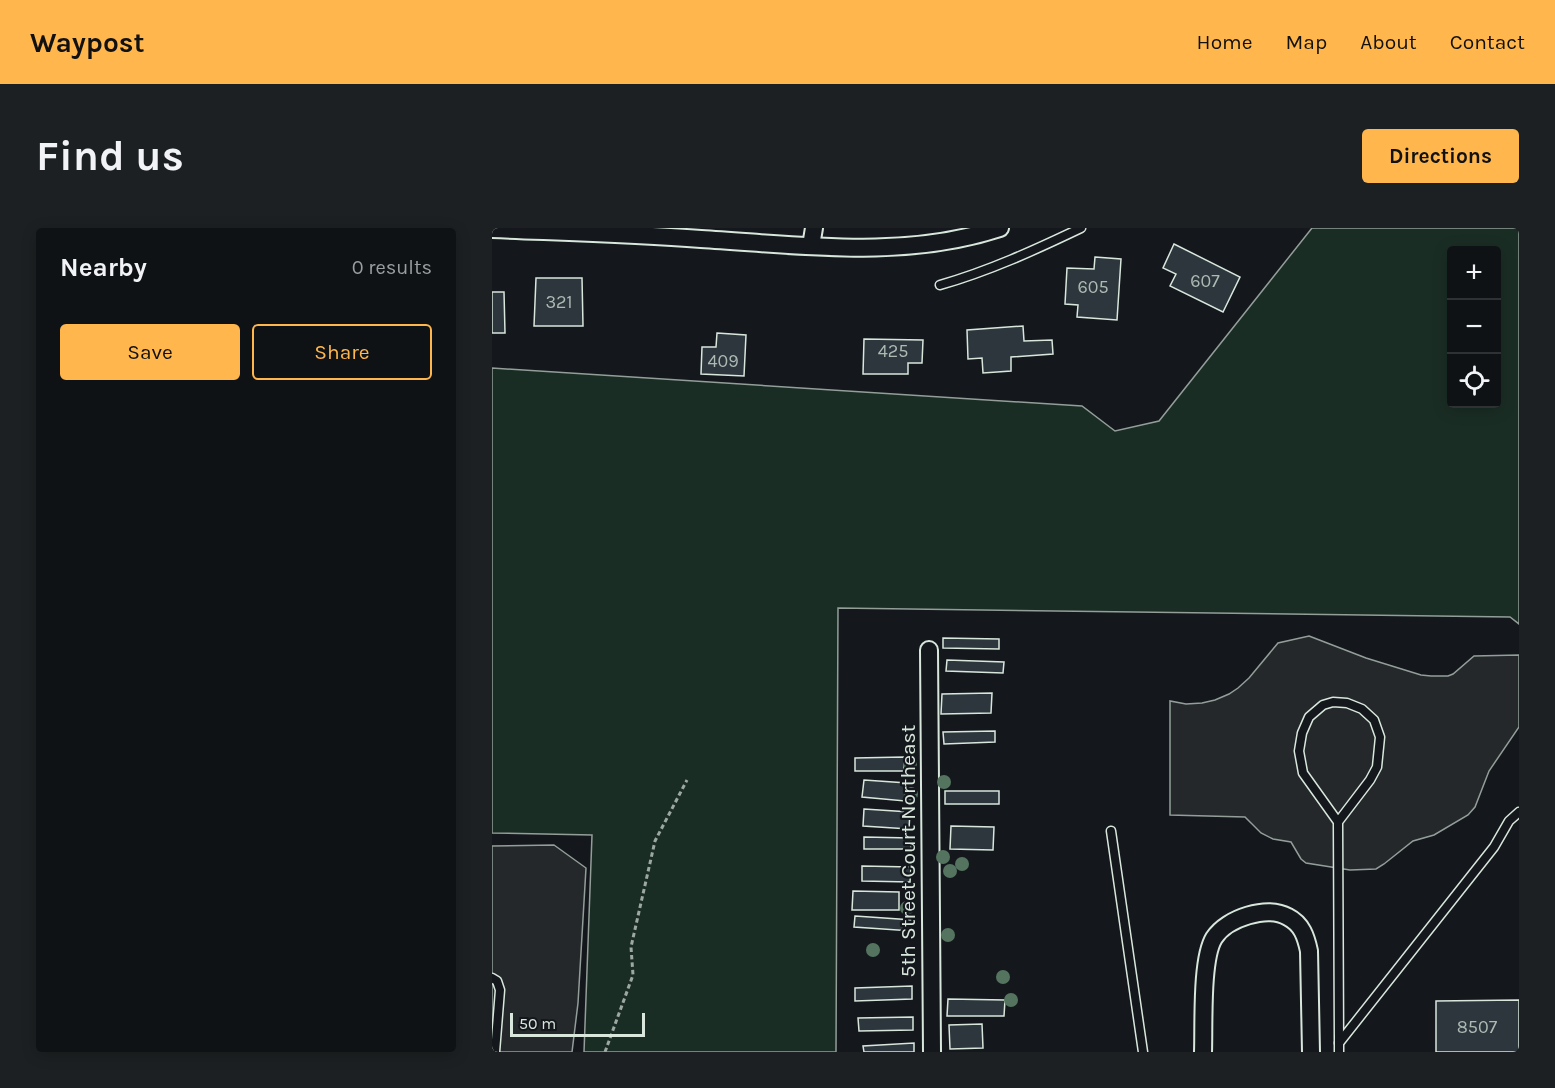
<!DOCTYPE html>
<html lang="en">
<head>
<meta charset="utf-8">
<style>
  :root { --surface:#0f1215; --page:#1d2022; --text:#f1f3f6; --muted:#9b9ea0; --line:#2f3234; --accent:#ffb74d }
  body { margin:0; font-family:Karla,sans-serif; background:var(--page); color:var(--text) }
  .controls { position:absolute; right:18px; top:18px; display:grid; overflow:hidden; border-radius:6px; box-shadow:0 3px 15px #0003 }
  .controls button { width:54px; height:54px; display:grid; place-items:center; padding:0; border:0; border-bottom:2px solid var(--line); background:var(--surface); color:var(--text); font:30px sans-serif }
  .scale { position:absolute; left:18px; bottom:15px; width:135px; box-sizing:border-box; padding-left:6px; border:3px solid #d8e6dc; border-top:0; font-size:16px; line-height:21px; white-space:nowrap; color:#d8e6dc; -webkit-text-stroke:4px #14181c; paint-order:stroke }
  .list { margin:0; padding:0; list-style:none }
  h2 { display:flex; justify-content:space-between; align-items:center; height:78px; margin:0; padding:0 24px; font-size:26px }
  h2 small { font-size:20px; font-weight:400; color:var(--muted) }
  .actions { display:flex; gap:12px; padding:18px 24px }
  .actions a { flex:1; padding:14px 0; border:2px solid var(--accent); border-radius:6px; text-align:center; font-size:21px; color:var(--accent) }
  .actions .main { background:var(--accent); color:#111 }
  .icon { flex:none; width:33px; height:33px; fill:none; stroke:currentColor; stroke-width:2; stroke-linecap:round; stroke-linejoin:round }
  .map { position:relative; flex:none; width:1027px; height:824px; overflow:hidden; border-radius:6px }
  header { display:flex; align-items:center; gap:36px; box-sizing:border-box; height:84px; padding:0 30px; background:var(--accent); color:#111 }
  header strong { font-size:28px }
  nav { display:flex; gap:33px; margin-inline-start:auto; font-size:21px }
  .intro { display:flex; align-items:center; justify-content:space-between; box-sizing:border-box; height:144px; padding:0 36px }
  h1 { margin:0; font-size:42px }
  .button { padding:15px 27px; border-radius:6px; background:var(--accent); color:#111; font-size:21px; font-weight:700 }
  main { display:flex; gap:36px; padding:0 36px }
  aside { flex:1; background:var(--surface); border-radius:6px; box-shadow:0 3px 15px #0003 }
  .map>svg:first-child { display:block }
  .green { fill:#1a2d24; stroke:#939e99; stroke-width:1.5; fill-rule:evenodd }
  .parking { fill:#24282b; stroke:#939e99; stroke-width:1.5 }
  .building { fill:#2c363c; stroke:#d8e6dc; stroke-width:1.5 }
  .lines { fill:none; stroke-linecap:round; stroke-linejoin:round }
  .lane-casing { stroke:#d8e6dc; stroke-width:11 }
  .street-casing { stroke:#d8e6dc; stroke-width:20 }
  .path { stroke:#9da8a2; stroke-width:3; stroke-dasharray:4.5 3; stroke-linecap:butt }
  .lane { stroke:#14181c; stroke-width:8 }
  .street { stroke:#14181c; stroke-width:16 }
  .tree { fill:#55745f }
  .labels { text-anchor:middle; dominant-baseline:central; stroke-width:4.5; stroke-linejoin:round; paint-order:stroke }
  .number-label { font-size:18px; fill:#adbab4 }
  .street-label { font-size:21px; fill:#d8e6dc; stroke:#14181c }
</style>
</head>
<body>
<header>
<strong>Waypost</strong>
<nav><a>Home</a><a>Map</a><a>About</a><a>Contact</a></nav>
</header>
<div class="intro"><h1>Find us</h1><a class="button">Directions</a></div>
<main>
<aside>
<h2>Nearby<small>0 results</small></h2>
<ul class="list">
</ul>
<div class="actions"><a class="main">Save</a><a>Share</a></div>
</aside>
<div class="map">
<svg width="1027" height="824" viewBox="0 0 1027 824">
  <rect width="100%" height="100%" fill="#14181c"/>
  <path class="green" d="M820 0H1027V396L1018 389 346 380 344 824H92L100 607 0 605V140L590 178 623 203 667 193ZM960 22H1005V176H960Z"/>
  <g class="parking">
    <polygon points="817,408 874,430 929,447 939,448 956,448 961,446 982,428 1027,427 1027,499 997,543 983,579 976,587 942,607 921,613 892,636 884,641 858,642 814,635 809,631 799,614 781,611 769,605 753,589 678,587 678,473 694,476 710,475 723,472 737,466 746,460 757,450 786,415"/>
    <polygon points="62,617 94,640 86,775 80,824 0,824 0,618"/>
  </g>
  <g class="building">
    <polygon points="682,16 748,49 731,84 678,58 684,46 671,40"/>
    <polygon points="603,29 629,31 625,92 585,89 586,77 573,76 575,40 602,41"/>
    <polygon points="44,50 90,50 91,98 42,98"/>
    <polygon points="0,64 12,64 13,105 0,105"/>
    <polygon points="531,98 532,113 560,112 561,126 519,129 519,143 491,145 490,130 476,131 475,102"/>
    <polygon points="225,105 254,107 252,148 209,146 210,119 224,119"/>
    <polygon points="372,111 431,112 430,135 416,135 416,146 371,146"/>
    <polygon points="451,410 507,411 507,421 451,420"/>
    <polygon points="455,432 512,434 511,445 454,443"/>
    <polygon points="500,465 499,485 449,486 450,466"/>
    <polygon points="503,503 503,514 452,516 451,504"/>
    <polygon points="412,529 412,543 363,543 363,530"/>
    <polygon points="372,552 415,555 413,573 370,569"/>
    <rect x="453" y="563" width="54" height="13"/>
    <polygon points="372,581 418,584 417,601 371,598"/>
    <polygon points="459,598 502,599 501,622 458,621"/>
    <polygon points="372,609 419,610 419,621 372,621"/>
    <polygon points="370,638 419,639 418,654 370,653"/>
    <polygon points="361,663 407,664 407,682 360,682"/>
    <polygon points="363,688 421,692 420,703 362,699"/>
    <polygon points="420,758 420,771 363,773 363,760"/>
    <polygon points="456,771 513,772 512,788 455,788"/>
    <polygon points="1027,772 1027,824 944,824 944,773"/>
    <polygon points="421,789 421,802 367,803 366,790"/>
    <polygon points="490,796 491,820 458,821 457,797"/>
    <polygon points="422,815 422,824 372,824 371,818"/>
  </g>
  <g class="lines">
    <defs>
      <g id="lane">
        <path d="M448 57C497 43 543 22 589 0"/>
        <polyline points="846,594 811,545 807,523 810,505 817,489 831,477 841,474 855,475 870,481 882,492 888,509 885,539 878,552 846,594 847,815"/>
        <polyline points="619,603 651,824"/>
        <polyline points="0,750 5,753 8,762 3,824"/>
        <polyline points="847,824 847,815 1002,619 1017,593 1027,584"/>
      </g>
      <g id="street">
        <path d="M0 1C70 4 140 6 209 11 309 17 411 32 508 0"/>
        <polyline points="319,18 322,0"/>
        <polyline points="437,422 440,824"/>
        <path d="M711 824C712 797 709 731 722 710 735 690 775 677 796 689 810 696 814 709 817 723L819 824"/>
      </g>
    </defs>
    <use href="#lane" class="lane-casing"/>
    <use href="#street" class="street-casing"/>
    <polyline class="path" points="113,824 141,747 139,719 163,613 195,552"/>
    <use href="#lane" class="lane"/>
    <use href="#street" class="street"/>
  </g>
  <g class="tree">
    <circle cx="418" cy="536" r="7"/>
    <circle cx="452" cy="554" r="7"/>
    <circle cx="419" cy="566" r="7"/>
    <circle cx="451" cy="629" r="7"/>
    <circle cx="470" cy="636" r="7"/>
    <circle cx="458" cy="643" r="7"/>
    <circle cx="415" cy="680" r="7"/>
    <circle cx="456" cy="707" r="7"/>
    <circle cx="381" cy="722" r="7"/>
    <circle cx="511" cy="749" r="7"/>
    <circle cx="519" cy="772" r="7"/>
  </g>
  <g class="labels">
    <g class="number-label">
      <text x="713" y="53">607</text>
      <text x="601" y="59">605</text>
      <text x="67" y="74">321</text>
      <text x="401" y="123">425</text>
      <text x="231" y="133">409</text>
      <text x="985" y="799">8507</text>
    </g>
    <g class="street-label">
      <text transform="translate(416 623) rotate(-90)">5th Street Court Northeast</text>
    </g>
  </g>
</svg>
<div class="controls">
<button>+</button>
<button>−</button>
<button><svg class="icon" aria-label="locate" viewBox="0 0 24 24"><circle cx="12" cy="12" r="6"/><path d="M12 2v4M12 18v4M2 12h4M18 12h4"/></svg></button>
</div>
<div class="scale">50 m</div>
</div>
</main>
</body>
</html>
